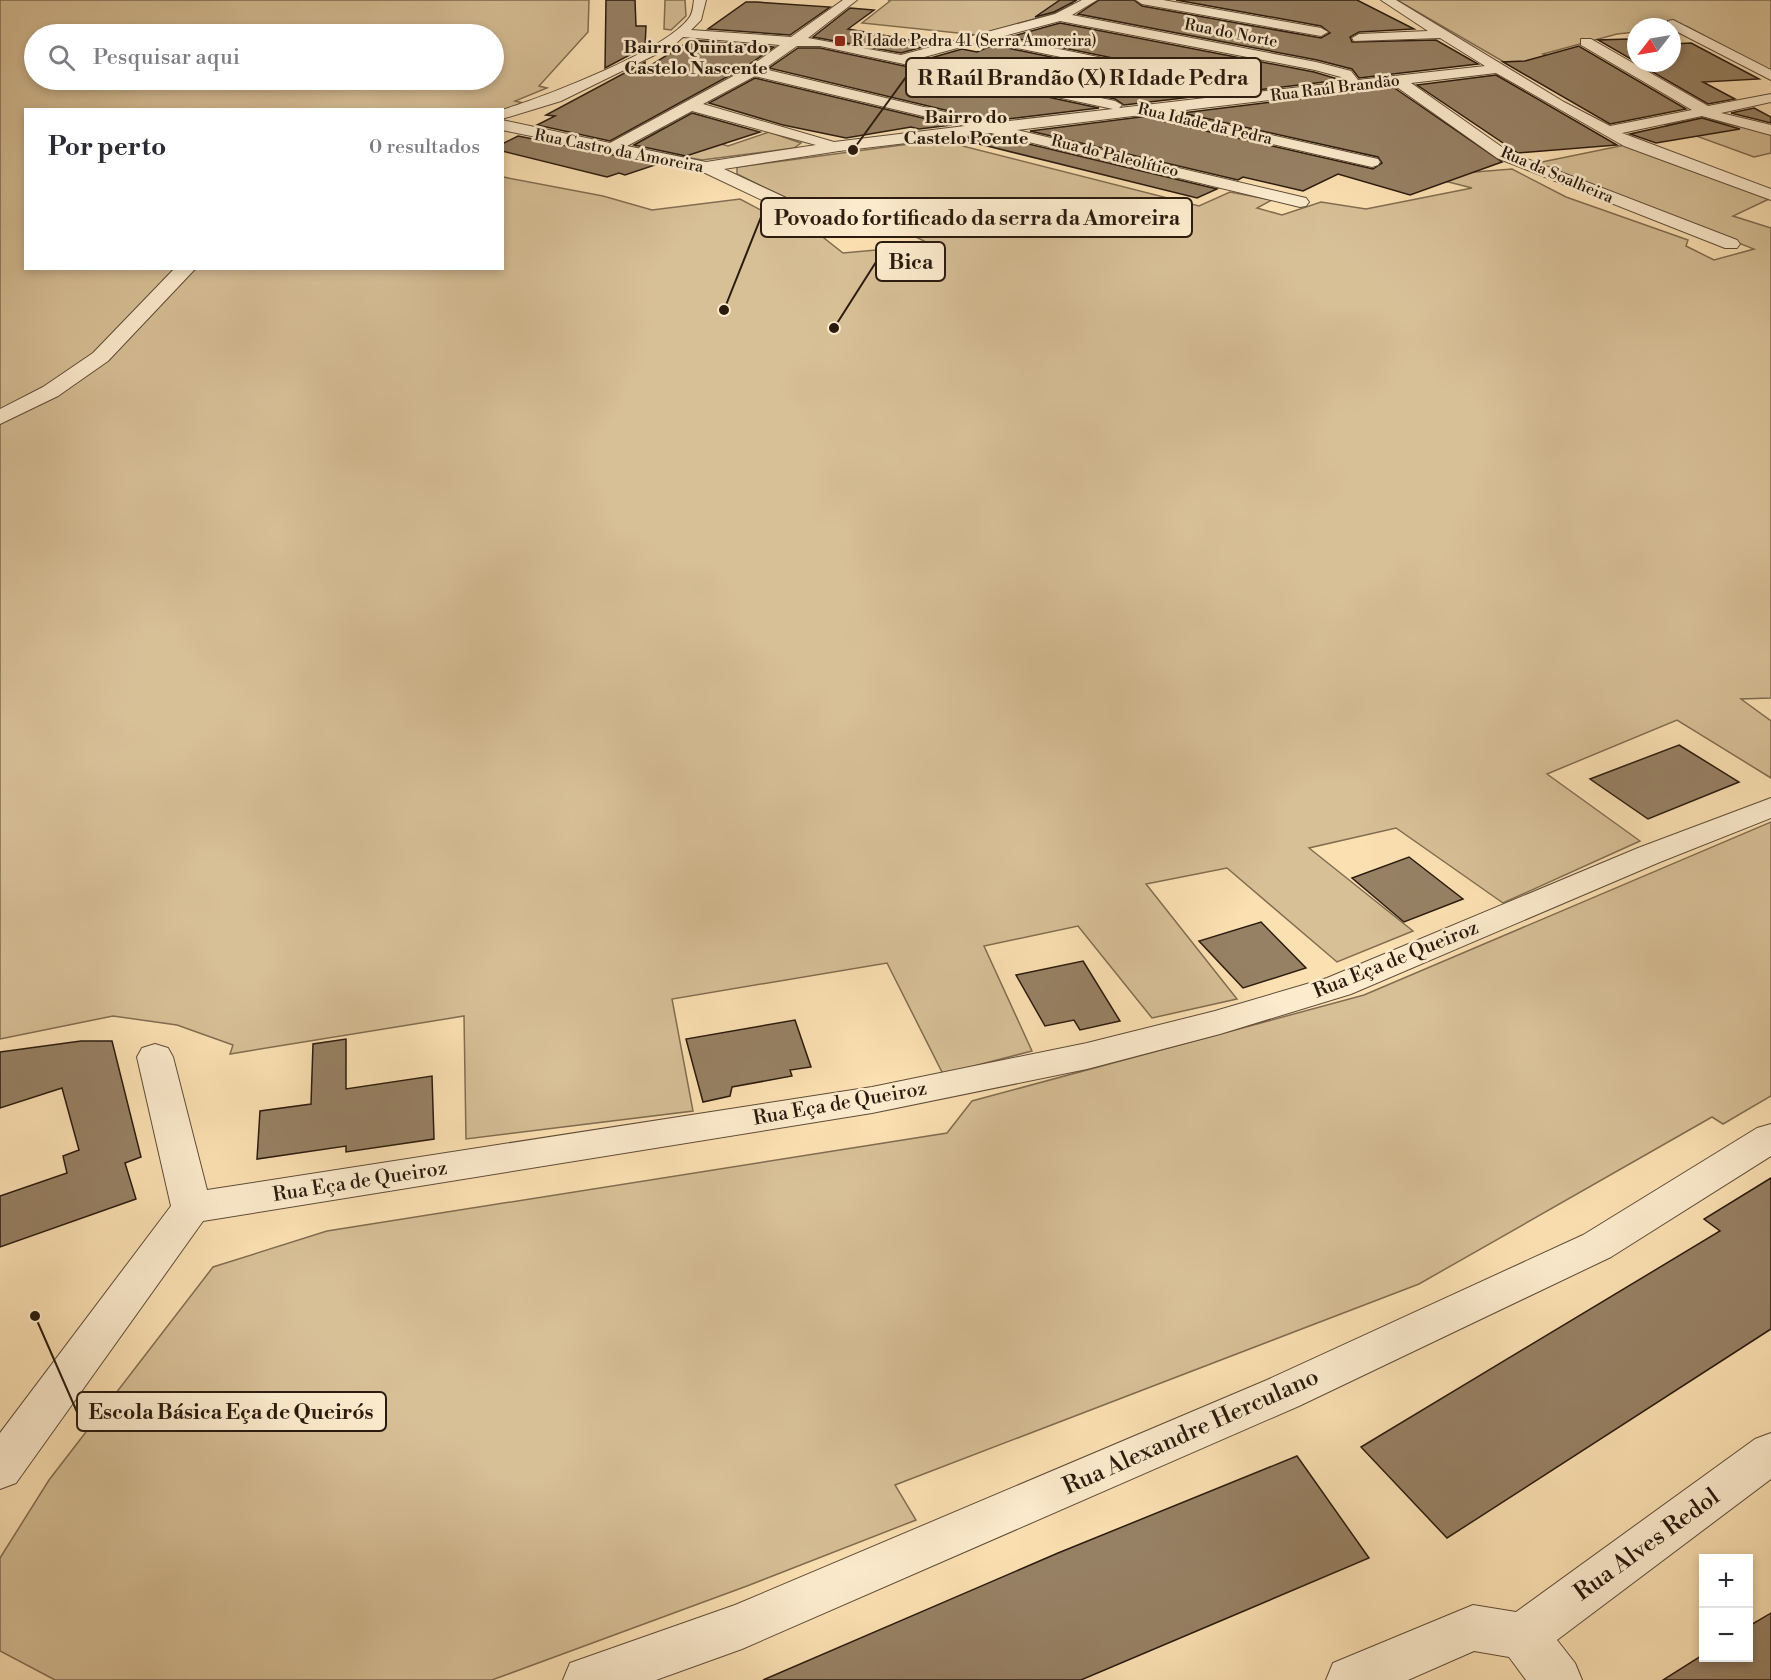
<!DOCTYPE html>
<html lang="pt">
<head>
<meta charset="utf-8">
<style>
  :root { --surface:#fff; --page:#f7f7f7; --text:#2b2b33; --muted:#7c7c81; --line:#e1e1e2 }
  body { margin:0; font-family:"Libre Bodoni",serif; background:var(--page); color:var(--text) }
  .controls { position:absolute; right:18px; bottom:18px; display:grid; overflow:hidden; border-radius:0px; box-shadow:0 3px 9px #0003 }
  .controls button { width:54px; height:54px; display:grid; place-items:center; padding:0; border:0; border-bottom:2px solid var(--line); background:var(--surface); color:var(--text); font:30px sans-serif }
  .compass { position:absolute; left:1627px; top:18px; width:54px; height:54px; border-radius:50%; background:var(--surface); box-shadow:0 3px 9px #0003; rotate:239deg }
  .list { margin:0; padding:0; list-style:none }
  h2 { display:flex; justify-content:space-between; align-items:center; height:78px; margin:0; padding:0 24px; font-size:26px }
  h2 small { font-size:20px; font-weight:400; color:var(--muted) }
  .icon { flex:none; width:33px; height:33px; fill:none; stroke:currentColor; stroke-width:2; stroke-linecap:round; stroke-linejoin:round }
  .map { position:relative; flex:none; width:1771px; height:1680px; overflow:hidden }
  .search { position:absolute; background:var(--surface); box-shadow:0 3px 9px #0003; left:24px; top:24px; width:480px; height:66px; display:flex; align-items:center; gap:15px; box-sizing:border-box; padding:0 21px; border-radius:33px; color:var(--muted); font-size:22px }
  .panel { position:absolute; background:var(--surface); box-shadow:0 3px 9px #0003; left:24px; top:108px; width:480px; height:162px; border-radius:0px }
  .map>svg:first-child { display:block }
  .green { fill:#d7bf96; stroke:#806d52; stroke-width:1.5; fill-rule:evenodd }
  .building { fill:#978164; stroke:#2a1b0f; stroke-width:1.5 }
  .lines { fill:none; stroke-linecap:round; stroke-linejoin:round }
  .minor-casing { stroke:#5e4c38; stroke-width:2 }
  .minor { fill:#fcebcd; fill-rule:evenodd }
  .poi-dot { fill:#8f2418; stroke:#fcebcd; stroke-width:2 }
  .labels { text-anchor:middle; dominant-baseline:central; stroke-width:5; stroke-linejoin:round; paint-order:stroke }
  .far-street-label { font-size:16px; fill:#2a1b0f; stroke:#fcebcd }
  .far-poi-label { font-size:16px; fill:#2a1b0f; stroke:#fcebcd; text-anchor:start }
  .far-neighbourhood-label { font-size:18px; font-weight:bold; fill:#2a1b0f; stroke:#fcebcd }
  .street-label { font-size:20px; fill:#2a1b0f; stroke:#fcebcd }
  .near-street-label { font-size:24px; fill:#2a1b0f; stroke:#fcebcd }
  .leader { fill:none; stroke:#2a1b0f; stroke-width:2 }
  .callout-dot { fill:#2a1b0f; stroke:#fcebcd; stroke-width:2 }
  .callout { fill:#fcebcd; stroke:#2a1b0f; stroke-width:2 }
  .callout-label { font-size:21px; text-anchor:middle; font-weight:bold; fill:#2a1b0f }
</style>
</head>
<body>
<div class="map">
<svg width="1771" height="1680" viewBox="0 0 1771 1680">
  <rect width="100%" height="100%" fill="#fbe0b2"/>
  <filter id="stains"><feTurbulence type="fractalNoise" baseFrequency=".00333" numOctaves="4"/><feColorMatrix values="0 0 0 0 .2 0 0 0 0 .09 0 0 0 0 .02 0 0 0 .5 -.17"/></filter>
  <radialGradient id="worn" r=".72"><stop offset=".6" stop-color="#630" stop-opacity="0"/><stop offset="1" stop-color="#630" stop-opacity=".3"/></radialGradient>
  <g class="green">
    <path d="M0 0H589L588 32 539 86 547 88 515 101 528 104 503 110H26V268H502L503 177 603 196 652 210 740 199 789 225 803 224 799 227 815 231 843 253 932 245 904 231 853 214 826 218 737 174V167L939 140 1199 206 1230 192 1272 200 1257 208 1282 215 1321 202 1366 209 1472 188 1425 176 1512 169 1566 197 1688 240 1686 246 1714 260 1754 249 1537 163 1625 145 1769 199 1733 216 1771 228V698L1741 699 1771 721V778L1677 720 1547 774 1640 841 1503 903 1396 828 1309 848 1413 931 1337 962 1227 868 1146 884 1237 999 1152 1018 1078 926 984 946 1032 1051 943 1074 887 963 672 999 693 1111 466 1139 464 1016 230 1054 233 1045 177 1025 113 1016 0 1039ZM34 34H494V80H34Z"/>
    <polygon points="665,0 685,0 686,16 671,30 664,29"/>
    <polygon points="888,0 1070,0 1066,3 1074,4 1052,14 977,35 862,23 890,1"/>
    <polygon points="1397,0 1771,0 1771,71 1686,26 1636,27 1636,32 1617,34 1543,54 1575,71 1523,73"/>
    <polygon points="1701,118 1771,133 1771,153 1754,157 1666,125"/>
    <polygon points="664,128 728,146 769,132 801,143 794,148 702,160 638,149 634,145"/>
    <polygon points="1771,822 1771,1096 1723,1124 1712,1117 1419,1284 895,1485 916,1520 747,1586 492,1680 55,1680 0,1651 0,1558 49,1480 213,1267 327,1231 947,1133 972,1101 1364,995"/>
  </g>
  <g class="building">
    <polygon points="606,0 635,0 636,26 646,26 645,47 605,68"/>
    <polygon points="1060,0 1077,0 1054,12 1035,17"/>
    <polygon points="1099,0 1134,0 1142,6 1321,38 1330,33 1321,26 1176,0 1357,0 1414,29 1359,32 1350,37 1352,42 1436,40 1478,64 1359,78 1352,69 1317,60 1078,14"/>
    <polygon points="746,2 756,2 830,7 790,35 708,29"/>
    <polygon points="850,8 874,10 848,29 933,44 901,53 813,37"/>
    <polygon points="1060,23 1314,72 1341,80 1249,91 1245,85 1010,37"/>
    <polygon points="1629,39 1636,43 1636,62 1598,40"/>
    <polygon points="691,40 774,47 747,66 610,141 537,125 555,116 546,115 645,62 645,69"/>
    <polygon points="1691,43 1759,79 1703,82 1735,99 1708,104 1637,63 1672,63 1672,44"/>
    <polygon points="993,45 1226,93 1124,105 1115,99 927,59 962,49 977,52"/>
    <polygon points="1579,46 1580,47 1686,109 1610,124 1503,62 1525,61"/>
    <polygon points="798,48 820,48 1099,108 991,121 769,68"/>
    <polygon points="1496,75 1617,145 1518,153 1417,85"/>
    <polygon points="755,78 952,125 919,129 911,127 846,138 783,125 709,103"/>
    <polygon points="1393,87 1502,162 1410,195 1338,174 1303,191 1243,177 1238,180 1030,131 1156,115 1158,120 1373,169 1382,163 1378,157 1182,113"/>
    <polygon points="1754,108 1771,117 1771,123 1731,113"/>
    <polygon points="692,113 760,132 686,156 634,145"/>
    <polygon points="1702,118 1740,129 1656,143 1630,134"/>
    <polygon points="991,135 1217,189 1197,198 959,139"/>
    <polygon points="518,136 658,164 625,175 619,173 607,177 502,151 502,144"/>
    <polygon points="1679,745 1739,782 1648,819 1590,779"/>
    <polygon points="1409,857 1463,899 1404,922 1352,878"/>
    <polygon points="1261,922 1306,968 1243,988 1199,941"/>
    <polygon points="1083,961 1120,1021 1080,1030 1074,1020 1045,1026 1016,975"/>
    <polygon points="795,1020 811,1067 790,1070 792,1076 732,1087 730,1096 703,1102 686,1039"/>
    <polygon points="346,1039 346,1089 432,1076 434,1139 346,1152 346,1146 257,1159 260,1111 311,1104 313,1044"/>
    <polygon points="81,1041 112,1041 141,1157 125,1163 136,1199 0,1247 0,1196 67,1173 63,1156 79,1150 62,1088 0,1108 0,1052"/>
    <polygon points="1771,1178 1771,1329 1447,1538 1361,1447 1720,1231 1704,1219"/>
    <polygon points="1297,1456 1369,1558 1081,1680 763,1680 1058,1553"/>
    <polygon points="1771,1613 1771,1680 1663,1680 1704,1654 1704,1658 1749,1658 1749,1626"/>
  </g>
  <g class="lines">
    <defs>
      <g id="minor">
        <path d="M694 0H706L701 20 691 30 791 37 843 0H857L808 38 901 55 1055 14 1082 0H1097L1072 15 1316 62 1351 71 1358 80 1485 66 1440 38 1354 41 1352 38 1359 34 1428 31 1381 0H1396L1564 102 1610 126 1692 110 1581 45V39H1591L1708 106 1771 94V102L1721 113 1771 125V135L1702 116 1622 133 1771 189V200L1624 146 1496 73 1411 83 1509 152 1737 240 1740 244 1737 248H1725L1497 158 1394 85 1169 112 1378 159 1380 162 1378 165 1372 167 1159 118 1158 113 1017 130 1306 198 1309 202 1306 206 1300 207 991 133 839 151 724 169 812 210 837 232 828 237 822 236 800 218 701 171 502 130V120L610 143 748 68 780 45 683 37 673 46 561 101 502 119V110C544 97 665 51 689 18 693 13 693 6 694 0ZM1060 21 1315 70 1341 77 1345 82 1240 94 1247 90 1245 87 1000 37ZM983 41 1240 94 1119 108 1122 105 1115 101 917 59ZM797 46H820L1113 109 991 123 764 69ZM755 76 965 126 834 142 703 104ZM692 111 816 145 706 162 627 146Z"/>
        <polygon points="1136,0 1163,0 1321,28 1328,32 1321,36 1142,4"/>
        <polygon points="1673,20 1771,70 1771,80 1668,27 1668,21"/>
        <polygon points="175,268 196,268 108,361 58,396 0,424 0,409 43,387 93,353"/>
        <polygon points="1771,798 1771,818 1660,862 1351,994 1220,1034 1087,1069 872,1113 203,1221 16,1483 0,1489 0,1433 171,1206 137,1057 142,1048 155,1044 168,1048 173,1057 207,1190 872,1087 1087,1043 1215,1011 1327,978 1638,848"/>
        <polygon points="1771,1124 1771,1156 1611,1257 1299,1406 742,1649 656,1680 563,1680 570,1663 735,1605 1267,1380 1583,1235 1757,1128"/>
        <polygon points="1771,1433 1771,1479 1557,1640 1575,1663 1582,1680 1526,1680 1509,1657 1474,1651 1408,1680 1326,1680 1333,1663 1473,1605 1516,1612 1755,1439"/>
      </g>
    </defs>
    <use href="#minor" class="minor-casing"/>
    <use href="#minor" class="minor"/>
  </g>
  <rect class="poi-dot" x="834" y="35" width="12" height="12" rx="3"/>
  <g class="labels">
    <g class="far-street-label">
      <text transform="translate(1231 33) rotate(11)">Rua do Norte</text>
      <text transform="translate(1335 88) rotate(-7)">Rua Raúl Brandão</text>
      <text transform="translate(1205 124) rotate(13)">Rua Idade da Pedra</text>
      <text transform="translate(619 151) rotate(11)">Rua Castro da Amoreira</text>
      <text transform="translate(1115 156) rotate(14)">Rua do Paleolítico</text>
      <text transform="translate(1557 175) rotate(23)">Rua da Soalheira</text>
    </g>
    <g class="far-poi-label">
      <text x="852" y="41">R Idade Pedra 41 (Serra Amoreira)</text>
    </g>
    <g class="far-neighbourhood-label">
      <text x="696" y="47">Bairro Quinta do<tspan x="696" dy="21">Castelo Nascente</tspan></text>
      <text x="966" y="117">Bairro do<tspan x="966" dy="21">Castelo Poente</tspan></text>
    </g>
    <g class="street-label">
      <text transform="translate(1396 960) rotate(-22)">Rua Eça de Queiroz</text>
      <text transform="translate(840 1104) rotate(-10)">Rua Eça de Queiroz</text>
      <text transform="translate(360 1182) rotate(-9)">Rua Eça de Queiroz</text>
    </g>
    <g class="near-street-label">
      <text transform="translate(1191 1432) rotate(-24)">Rua Alexandre Herculano</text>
      <text transform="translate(1647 1545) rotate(-36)">Rua Alves Redol</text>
    </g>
  </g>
  <path class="leader" d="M853 150L906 77M724 310L761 217M834 328L876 262M35 1316L77 1412"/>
  <g class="callout-dot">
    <circle cx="853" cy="150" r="6"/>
    <circle cx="724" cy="310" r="6"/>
    <circle cx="834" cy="328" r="6"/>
    <circle cx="35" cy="1316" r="6"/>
  </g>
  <g class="callout">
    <rect x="906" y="58" width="355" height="39" rx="6"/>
    <rect x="761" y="198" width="431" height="39" rx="6"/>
    <rect x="876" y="242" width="69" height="39" rx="6"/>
    <rect x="77" y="1392" width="309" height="39" rx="6"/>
  </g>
  <g class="callout-label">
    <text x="1083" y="85">R Raúl Brandão (X) R Idade Pedra</text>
    <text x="977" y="225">Povoado fortificado da serra da Amoreira</text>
    <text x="911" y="269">Bica</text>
    <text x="231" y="1419">Escola Básica Eça de Queirós</text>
  </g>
  <rect width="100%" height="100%" filter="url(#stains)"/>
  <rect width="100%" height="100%" fill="url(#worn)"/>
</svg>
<div class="controls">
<button>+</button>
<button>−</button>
</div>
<svg class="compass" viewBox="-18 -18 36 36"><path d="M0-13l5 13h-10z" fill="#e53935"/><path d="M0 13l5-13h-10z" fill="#7c7c81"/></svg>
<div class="search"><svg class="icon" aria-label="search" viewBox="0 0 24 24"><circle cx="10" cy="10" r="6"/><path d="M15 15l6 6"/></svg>Pesquisar aqui</div>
<section class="panel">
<h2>Por perto<small>0 resultados</small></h2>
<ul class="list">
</ul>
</section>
</div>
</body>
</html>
